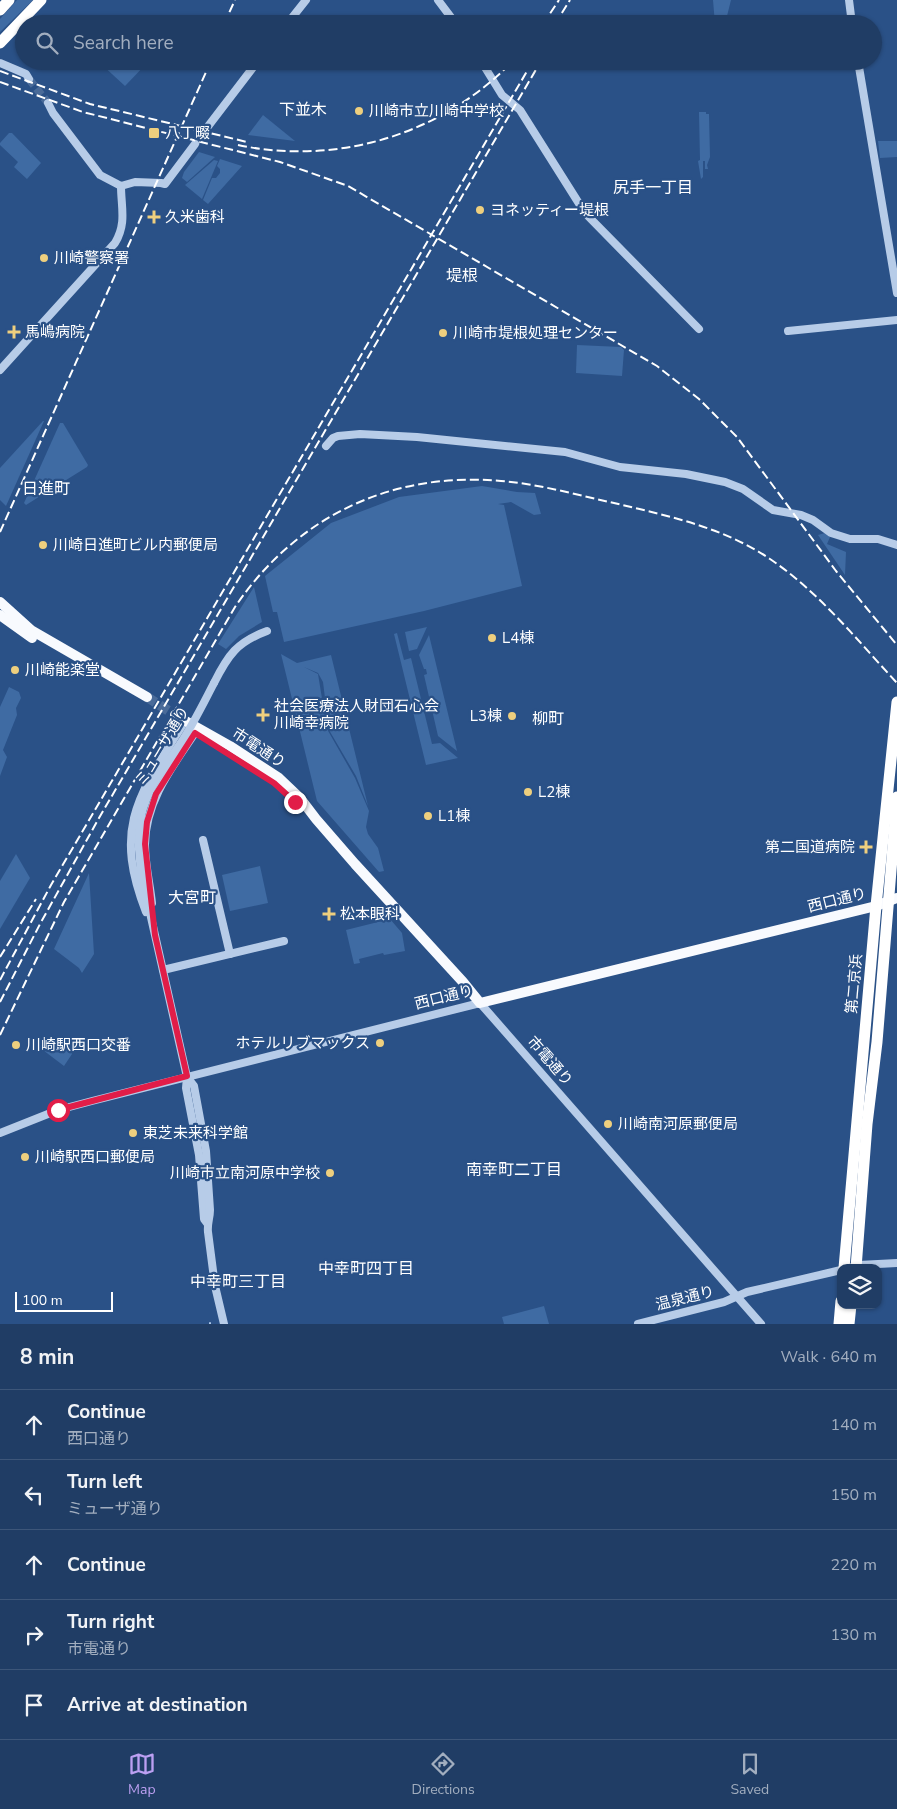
<!DOCTYPE html>
<html lang="en">
<head>
<meta charset="utf-8">
<style>
  :root { --surface:#203d65; --page:#28446b; --text:#f1f3f6; --muted:#a2aebf; --line:#3d5679; --accent:#bca0f2 }
  body { margin:0; font-family:"Nunito Sans","Noto Sans JP",sans-serif; background:var(--page); color:var(--text) }
  .controls { position:absolute; right:15px; bottom:15px; display:grid; overflow:hidden; border-radius:10px; box-shadow:0 1px 4px #0004 }
  .controls button { width:45px; height:45px; display:grid; place-items:center; padding:0; border:0; border-bottom:1px solid var(--line); background:var(--surface); color:var(--text); font:25px sans-serif }
  .scale { position:absolute; left:15px; bottom:12px; width:98px; box-sizing:border-box; padding-left:5px; border:2px solid #fff; border-top:0; font-size:14px; line-height:18px; white-space:nowrap; color:#fff; -webkit-text-stroke:4px #2a5187; paint-order:stroke }
  .stop { position:absolute; width:15px; height:15px; margin:-11px; border:4px solid #e11d48; border-radius:50%; background:#fff }
  .stop.end { background:#e11d48; border-color:#fff; box-shadow:0 1px 5px #0008 }
  .list { margin:0; padding:0; list-style:none }
  h2 { display:flex; justify-content:space-between; align-items:center; height:65px; margin:0; padding:0 20px; font-size:21px }
  h2 small { font-size:16px; font-weight:400; color:var(--muted) }
  .list li { display:grid; grid-template-columns:32px 1fr auto; gap:15px; align-items:center; box-sizing:border-box; height:70px; padding:0 20px; border-top:1px solid var(--line) }
  .list b { display:block; font-size:19px; white-space:nowrap }
  .list p { margin:0; font-size:16px; white-space:nowrap; color:var(--muted) }
  .list em { font-size:16px; font-style:normal; color:var(--muted) }
  .icon { flex:none; width:28px; height:28px; fill:none; stroke:currentColor; stroke-width:2; stroke-linecap:round; stroke-linejoin:round }
  .map { position:relative; flex:none; width:897px; height:1324px; overflow:hidden }
  .search { position:absolute; background:var(--surface); box-shadow:0 1px 4px #0004; left:15px; right:15px; top:15px; height:55px; display:flex; align-items:center; gap:12px; box-sizing:border-box; padding:0 18px; border-radius:28px; color:var(--muted); font-size:19px }
  .sheet { height:415px; background:var(--surface) }
  nav { display:flex; justify-content:space-around; align-items:center; box-sizing:border-box; height:70px; border-top:1px solid var(--line); background:var(--surface); font-size:14px; color:var(--muted) }
  nav a { display:grid; justify-items:center; gap:2px }
  nav .on { color:var(--accent) }
  .map>svg:first-child { display:block }
  .green { fill:#3f6ba3 }
  .lines { fill:none; stroke-linecap:round; stroke-linejoin:round }
  .stream { stroke:#acc7e8; stroke-width:2 }
  .minor-tunnel { stroke:#4a6b99; stroke-width:8; stroke-dasharray:8 4; stroke-linecap:butt }
  .major-tunnel { stroke:#4a6b99; stroke-width:10; stroke-dasharray:10 5; stroke-linecap:butt }
  .minor { stroke:#b7cce8; stroke-width:8 }
  .major { stroke:#f8fafe; stroke-width:10 }
  .highway { stroke:#fff; stroke-width:11 }
  .rail { stroke:#fff; stroke-width:2; stroke-dasharray:9 4; stroke-linecap:butt }
  .minor-bridge { stroke:#b7cce8; stroke-width:8 }
  .route { stroke:#e11d48; stroke-width:6 }
  .poi-dot { fill:#eecf7e; stroke:#2a5187; stroke-width:2 }
  .labels { text-anchor:middle; dominant-baseline:central; stroke-width:4.5; stroke-linejoin:round; paint-order:stroke }
  .poi-label { font-size:15px; fill:#fff; stroke:#2a5187; text-anchor:start }
  .street-label { font-size:15px; fill:#fff; stroke:#2a5187 }
  .neighbourhood-label { font-size:16px; fill:#fff; stroke:#2a5187 }
</style>
</head>
<body>
<div class="map">
<svg width="897" height="1324" viewBox="0 0 897 1324">
  <rect width="100%" height="100%" fill="#2a5187"/>
  <g class="green">
    <polygon points="17,0 33,0 0,32 0,19"/>
    <polygon points="713,0 731,0 725,24 715,24"/>
    <polygon points="101,61 147,61 148,62 125,86 100,63"/>
    <polygon points="699,112 706,112 706,114 709,114 710,157 707,165 708,169 705,169 705,161 703,161 703,177 701,179 698,161 700,160"/>
    <polygon points="263,115 295,141 248,135"/>
    <polygon points="9,133 12,133 41,163 27,179 14,167 18,162 0,145 0,143"/>
    <polygon points="878,141 897,141 897,157 880,158"/>
    <polygon points="199,152 215,157 187,182 182,178 184,172"/>
    <polygon points="220,159 242,166 208,204 203,200 212,178 216,178 220,173 220,169 217,166"/>
    <polygon points="214,160 218,161 202,199 185,185"/>
    <polygon points="577,345 621,347 624,350 622,376 576,373"/>
    <polygon points="43,421 44,421 6,506 0,500 0,468"/>
    <polygon points="60,423 63,423 88,465 87,467 26,505 24,503"/>
    <polygon points="482,486 517,492 535,493 541,514 534,515 511,502 498,504 504,505 522,586 424,611 284,642 277,612 273,612 265,576 331,523 399,497"/>
    <polygon points="825,533 830,537 827,544 846,552 845,575 818,535"/>
    <polygon points="254,587 262,622 239,636 226,649 218,644"/>
    <polygon points="427,627 417,649 409,651 405,632"/>
    <polygon points="397,633 404,660 411,658 432,744 440,743 458,758 426,765 394,634"/>
    <polygon points="429,635 457,751 438,736 424,675 427,674 426,669 424,669 419,655"/>
    <polygon points="281,654 297,663 331,655 368,806 356,776 329,730 323,682 318,673 304,667 318,674 327,729 355,778 369,811 366,827 368,834 378,848 384,871 379,872 317,801"/>
    <polygon points="9,687 19,692 21,698 16,708 17,715 3,750 7,757 0,776 0,707"/>
    <polygon points="16,854 30,878 0,929 0,881"/>
    <polygon points="260,866 268,903 230,911 222,875"/>
    <polygon points="89,873 94,954 82,973 79,968 54,949"/>
    <polygon points="390,919 402,933 405,951 384,955 383,953 359,959 360,963 354,964 346,930"/>
    <polygon points="65,1041 72,1054 64,1066 35,1044"/>
    <polygon points="544,1306 549,1324 504,1324 502,1317"/>
  </g>
  <g class="lines">
    <polyline class="stream" points="210,1323 210,1324"/>
    <g class="minor-tunnel">
      <polyline points="29,79 48,103"/>
      <polyline points="195,144 206,129"/>
    </g>
    <polyline class="major-tunnel" points="147,697 175,715"/>
    <g class="minor">
      <polyline points="438,0 456,24"/>
      <polyline points="849,0 852,24"/>
      <polyline points="287,24 306,0"/>
      <polyline points="481,61 502,95 520,110 585,213 699,329"/>
      <polyline points="858,61 897,293"/>
      <polyline points="0,63 26,74 29,79"/>
      <polyline points="48,103 53,113 100,175 121,186 135,182 161,183 165,184 195,144"/>
      <polyline points="206,129 258,61"/>
      <polyline points="788,331 897,320"/>
      <path d="M0 370 115 243C127 223 121 207 121 186"/>
      <polyline points="326,446 333,438 338,436 360,434 417,437 565,452 620,467 686,474 725,482 743,489 773,510 801,515 813,520 831,533 850,539 878,539 897,545"/>
      <path d="M214 683C228 655 237 642 267 631"/>
      <polyline points="141,816 138,838 141,873 187,1077 186,1088 199,1155 204,1219 207,1223"/>
      <polyline points="203,840 230,954"/>
      <path d="M152 903C150 884 145 864 145 845 145 802 172 767 195 733"/>
      <path d="M146 912C113 828 138 796 182 726"/>
      <polyline points="163,970 284,941"/>
      <path d="M187 1077 194 1086 206 1151 210 1210C210 1218 207 1224 208 1232L215 1286 224 1324"/>
      <polyline points="0,1133 58,1110 92,1101 480,1003 761,1324"/>
      <polyline points="852,1267 859,1265 897,1263"/>
      <polyline points="638,1324 724,1302 747,1292 841,1270"/>
    </g>
    <g class="major">
      <polyline points="0,602 31,630 147,697"/>
      <polyline points="0,615 32,638"/>
      <polyline points="175,715 230,746 279,778 300,798 316,819 355,864 463,982 480,1003 876,906 897,898"/>
    </g>
    <g class="highway">
      <polyline points="0,10 9,0"/>
      <polyline points="0,43 41,0"/>
      <polyline points="844,1268 876,906 897,702"/>
      <polyline points="856,1268 867,1124 877,1042 897,797"/>
      <polyline points="839,1324 841,1301"/>
      <polyline points="849,1324 851,1305"/>
    </g>
    <g class="rail">
      <polyline points="224,24 235,0"/>
      <polyline points="543,24 559,0"/>
      <polyline points="555,24 570,0"/>
      <polyline points="0,71 90,104 247,142"/>
      <polyline points="0,82 83,112 280,162 348,186 657,366 699,399 737,437 836,571 897,645"/>
      <path d="M238 145C339 166 442 134 513 61"/>
      <polyline points="0,532 211,61"/>
      <polyline points="0,957 36,899"/>
      <polyline points="0,980 51,885 102,798 533,61"/>
      <polyline points="0,1002 40,924 99,818 541,61"/>
      <path d="M0 1035 64 902 235 607C296 517 391 471 501 481 539 484 577 495 614 503 668 516 723 527 770 559 819 592 857 640 897 683"/>
    </g>
    <path class="minor-bridge" d="M141 816C147 789 164 767 180 744 193 725 203 704 214 683"/>
  </g>
  <g class="lines">
    <polyline class="route" points="58,1110 187,1076 155,935 145,844 147,822 156,794 195,733 274,783 295,802"/>
  </g>
  <g class="poi-dot">
    <circle cx="359" cy="111" r="5"/>
    <rect x="148" y="127" width="12" height="12" rx="2.5"/>
    <circle cx="480" cy="210" r="5"/>
    <path d="M151.5 209.5h5v5h5v5h-5v5h-5v-5h-5v-5h5z"/>
    <circle cx="44" cy="258" r="5"/>
    <path d="M11.5 324.5h5v5h5v5h-5v5h-5v-5h-5v-5h5z"/>
    <circle cx="443" cy="333" r="5"/>
    <circle cx="43" cy="545" r="5"/>
    <circle cx="492" cy="638" r="5"/>
    <circle cx="15" cy="670" r="5"/>
    <path d="M260.5 707.5h5v5h5v5h-5v5h-5v-5h-5v-5h5z"/>
    <circle cx="512" cy="716" r="5"/>
    <circle cx="528" cy="792" r="5"/>
    <circle cx="428" cy="816" r="5"/>
    <path d="M863.5 839.5h5v5h5v5h-5v5h-5v-5h-5v-5h5z"/>
    <path d="M326.5 906.5h5v5h5v5h-5v5h-5v-5h-5v-5h5z"/>
    <circle cx="380" cy="1043" r="5"/>
    <circle cx="16" cy="1045" r="5"/>
    <circle cx="608" cy="1124" r="5"/>
    <circle cx="133" cy="1133" r="5"/>
    <circle cx="25" cy="1157" r="5"/>
    <circle cx="330" cy="1173" r="5"/>
  </g>
  <g class="labels">
    <g class="poi-label">
      <text x="369" y="111">川崎市立川崎中学校</text>
      <text x="165" y="133">八丁畷</text>
      <text x="490" y="210">ヨネッティー堤根</text>
      <text x="165" y="217">久米歯科</text>
      <text x="54" y="258">川崎警察署</text>
      <text x="25" y="332">馬嶋病院</text>
      <text x="453" y="333">川崎市堤根処理センター</text>
      <text x="53" y="545">川崎日進町ビル内郵便局</text>
      <text x="502" y="638">L4棟</text>
      <text x="25" y="670">川崎能楽堂</text>
      <text x="274" y="706">社会医療法人財団石心会<tspan x="274" dy="17">川崎幸病院</tspan></text>
      <text x="502" y="716" text-anchor="end">L3棟</text>
      <text x="538" y="792">L2棟</text>
      <text x="438" y="816">L1棟</text>
      <text x="855" y="847" text-anchor="end">第二国道病院</text>
      <text x="340" y="914">松本眼科</text>
      <text x="370" y="1043" text-anchor="end">ホテルリブマックス</text>
      <text x="26" y="1045">川崎駅西口交番</text>
      <text x="618" y="1124">川崎南河原郵便局</text>
      <text x="143" y="1133">東芝未来科学館</text>
      <text x="35" y="1157">川崎駅西口郵便局</text>
      <text x="320" y="1173" text-anchor="end">川崎市立南河原中学校</text>
    </g>
    <g class="street-label">
      <text transform="translate(162 746) rotate(-59)">ミューザ通り</text>
      <text transform="translate(259 748) rotate(33)">市電通り</text>
      <text transform="translate(837 900) rotate(-14)">西口通り</text>
      <text transform="translate(854 984) rotate(-85)">第二京浜</text>
      <text transform="translate(444 997) rotate(-14)">西口通り</text>
      <text transform="translate(550 1061) rotate(49)">市電通り</text>
      <text transform="translate(685 1298) rotate(-14)">温泉通り</text>
    </g>
    <g class="neighbourhood-label">
      <text x="303" y="110">下並木</text>
      <text x="653" y="188">尻手一丁目</text>
      <text x="462" y="276">堤根</text>
      <text x="46" y="489">日進町</text>
      <text x="548" y="719">柳町</text>
      <text x="192" y="898">大宮町</text>
      <text x="514" y="1170">南幸町二丁目</text>
      <text x="366" y="1269">中幸町四丁目</text>
      <text x="238" y="1282">中幸町三丁目</text>
    </g>
  </g>
</svg>
<div class="controls">
<button><svg class="icon" aria-label="layers" viewBox="0 0 24 24"><path d="M12 4l9 5-9 5-9-5zM3 14l9 5 9-5"/></svg></button>
</div>
<div class="scale">100 m</div>
<div class="stop" style="left:58px;top:1110px"></div>
<div class="stop end" style="left:295px;top:802px"></div>
<div class="search"><svg class="icon" aria-label="search" viewBox="0 0 24 24"><circle cx="10" cy="10" r="6"/><path d="M15 15l6 6"/></svg>Search here</div>
</div>
<section class="sheet">
<h2>8 min<small>Walk · 640 m</small></h2>
<ul class="list">
<li><svg class="icon" aria-label="ahead" viewBox="0 0 24 24"><path d="M12 20V5M6 11l6-6 6 6"/></svg><div><b>Continue</b><p>西口通り</p></div><em>140 m</em></li>
<li><svg class="icon" aria-label="left" viewBox="0 0 24 24"><path d="M17 20v-9H6M10 6l-5 5 5 5"/></svg><div><b>Turn left</b><p>ミューザ通り</p></div><em>150 m</em></li>
<li><svg class="icon" aria-label="ahead" viewBox="0 0 24 24"><path d="M12 20V5M6 11l6-6 6 6"/></svg><div><b>Continue</b></div><em>220 m</em></li>
<li><svg class="icon" aria-label="right" viewBox="0 0 24 24"><path d="M7 20v-9h11M14 6l5 5-5 5"/></svg><div><b>Turn right</b><p>市電通り</p></div><em>130 m</em></li>
<li><svg class="icon" aria-label="arrive" viewBox="0 0 24 24"><path d="M6 21V4h12l-3 4 3 4H6"/></svg><div><b>Arrive at destination</b></div></li>
</ul>
</section>
<nav>
<a class="on"><svg class="icon" aria-label="map" viewBox="0 0 24 24"><path d="M3 6l6-2 6 2 6-2v14l-6 2-6-2-6 2zM9 4v14M15 6v14"/></svg>Map</a>
<a><svg class="icon" aria-label="directions" viewBox="0 0 24 24"><path d="M12 3l9 9-9 9-9-9zM9 14v-3h6M13 9l2 2-2 2"/></svg>Directions</a>
<a><svg class="icon" aria-label="saved" viewBox="0 0 24 24"><path d="M7 4h10v16l-5-4-5 4z"/></svg>Saved</a>
</nav>
</body>
</html>
